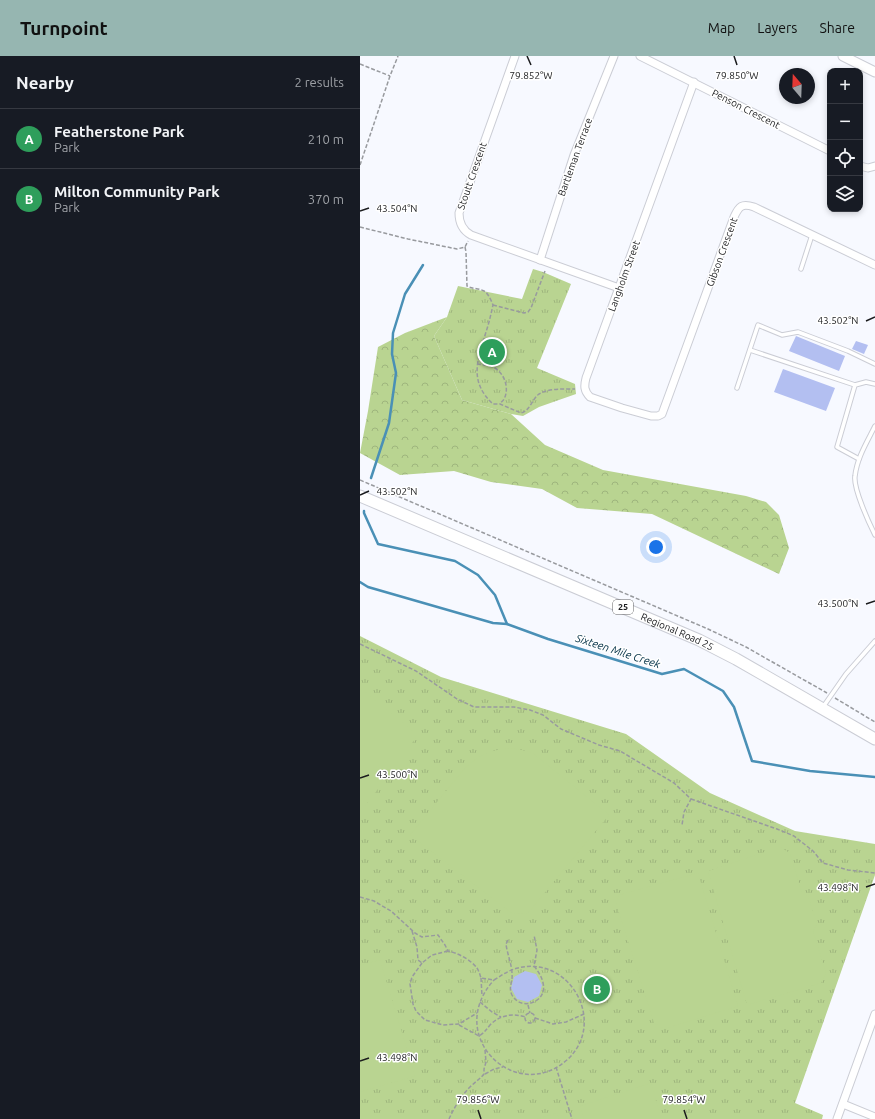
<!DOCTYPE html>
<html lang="en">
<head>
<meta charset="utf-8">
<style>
  :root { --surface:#171b24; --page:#20242c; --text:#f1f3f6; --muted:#9ea1a6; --line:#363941; --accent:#96b6b1 }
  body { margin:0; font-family:Ubuntu,sans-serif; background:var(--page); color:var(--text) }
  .controls { position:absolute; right:12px; top:12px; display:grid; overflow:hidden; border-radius:8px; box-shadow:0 2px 6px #0003 }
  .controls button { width:36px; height:36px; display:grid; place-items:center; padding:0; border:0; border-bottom:1px solid var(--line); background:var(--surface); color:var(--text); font:20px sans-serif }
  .compass { position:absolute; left:419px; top:12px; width:36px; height:36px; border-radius:50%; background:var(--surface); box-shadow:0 2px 6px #0003; rotate:341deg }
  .you { position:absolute; left:296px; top:491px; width:14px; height:14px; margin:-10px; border:3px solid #fff; border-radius:50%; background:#1a73e8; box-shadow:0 0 0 6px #1a73e833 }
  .badge { display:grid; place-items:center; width:26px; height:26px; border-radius:50%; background:var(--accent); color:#fff; font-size:13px; font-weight:700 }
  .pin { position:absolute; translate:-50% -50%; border:2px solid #fff; box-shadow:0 1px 4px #0006 }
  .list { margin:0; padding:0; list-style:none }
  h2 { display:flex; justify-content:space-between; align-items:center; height:52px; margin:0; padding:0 16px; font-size:17px }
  h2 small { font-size:13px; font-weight:400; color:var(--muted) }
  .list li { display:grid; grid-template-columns:26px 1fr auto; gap:12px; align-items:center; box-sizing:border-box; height:60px; padding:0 16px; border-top:1px solid var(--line) }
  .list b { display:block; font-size:15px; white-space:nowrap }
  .list p { margin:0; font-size:13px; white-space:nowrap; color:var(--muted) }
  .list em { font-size:13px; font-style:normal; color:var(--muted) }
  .icon { flex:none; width:22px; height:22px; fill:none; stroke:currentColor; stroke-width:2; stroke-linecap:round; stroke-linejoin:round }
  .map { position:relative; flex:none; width:515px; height:1063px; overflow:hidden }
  header { display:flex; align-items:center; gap:24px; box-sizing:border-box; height:56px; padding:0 20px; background:var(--accent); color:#111 }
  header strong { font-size:19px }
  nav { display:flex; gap:22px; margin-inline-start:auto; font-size:14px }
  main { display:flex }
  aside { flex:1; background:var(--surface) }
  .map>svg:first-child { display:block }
  .forest { fill:url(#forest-crowns) }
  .park { fill:url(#park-tufts) }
  .pitch { fill:#b9d491 }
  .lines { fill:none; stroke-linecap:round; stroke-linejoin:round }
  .stream { stroke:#4a90b6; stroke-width:2.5 }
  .building { fill:#b3bff1 }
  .lane-casing { stroke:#cbcdd5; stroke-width:5.5 }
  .street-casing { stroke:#cbcdd5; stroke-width:9 }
  .secondary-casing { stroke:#cbcdd5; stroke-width:11 }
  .primary-casing { stroke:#cbcdd5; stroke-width:13 }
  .path { stroke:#989a9e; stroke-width:1.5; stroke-dasharray:4 2; stroke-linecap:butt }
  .lane { stroke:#fff; stroke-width:3.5 }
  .street { stroke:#fff; stroke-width:7 }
  .secondary { stroke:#fff; stroke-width:9 }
  .primary { stroke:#fff; stroke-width:11 }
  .ticks { fill:none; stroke:#1a1b1d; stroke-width:1.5 }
  .labels { text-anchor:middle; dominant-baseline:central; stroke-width:3; stroke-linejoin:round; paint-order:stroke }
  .shield { fill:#fff; stroke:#5f5f61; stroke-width:1 }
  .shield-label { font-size:9px; font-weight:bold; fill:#1a1b1d }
  .street-label { font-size:10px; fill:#1a1b1d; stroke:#fff }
  .water-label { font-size:11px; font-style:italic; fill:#033146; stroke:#fff }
  .ticks-label { font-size:10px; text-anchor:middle; fill:#1a1b1d; stroke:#fff; stroke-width:3; stroke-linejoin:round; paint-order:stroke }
</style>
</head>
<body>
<header>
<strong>Turnpoint</strong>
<nav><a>Map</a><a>Layers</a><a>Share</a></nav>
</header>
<main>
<aside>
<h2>Nearby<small>2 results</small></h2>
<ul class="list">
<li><span class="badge" style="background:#2e9e5b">A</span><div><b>Featherstone Park</b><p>Park</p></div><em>210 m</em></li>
<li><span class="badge" style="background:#2e9e5b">B</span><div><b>Milton Community Park</b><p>Park</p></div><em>370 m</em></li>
</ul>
</aside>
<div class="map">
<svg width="515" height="1063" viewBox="0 0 515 1063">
  <defs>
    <pattern id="forest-crowns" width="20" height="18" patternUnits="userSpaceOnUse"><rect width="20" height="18" fill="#b9d491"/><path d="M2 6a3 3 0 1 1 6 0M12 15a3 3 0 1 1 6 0" fill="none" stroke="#9eb57d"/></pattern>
    <pattern id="park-tufts" width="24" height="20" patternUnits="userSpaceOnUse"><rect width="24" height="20" fill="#b9d491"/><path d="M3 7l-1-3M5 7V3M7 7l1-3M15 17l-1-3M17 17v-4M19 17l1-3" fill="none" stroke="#9eb57d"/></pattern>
  </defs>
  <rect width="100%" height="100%" fill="#f7f9ff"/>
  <polygon class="forest" points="87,261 74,280 102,344 151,358 185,389 243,414 386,440 406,446 419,459 429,492 419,518 292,458 217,452 182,433 131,426 94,415 40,419 0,397 8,355 18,291 45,277"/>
  <g class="park">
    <polygon points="173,213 183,216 211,228 177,312 215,328 216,338 179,351 163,360 151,358 102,344 74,280 87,261 98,230 162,243"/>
    <polygon points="0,580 81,621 266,678 350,737 435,775 515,788 515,819 435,1047 463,1059 462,1063 0,1063"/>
  </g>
  <g class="pitch">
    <polygon points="0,632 58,679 0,757"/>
    <path d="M150 692 162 694 174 698 249 759 168 857 153 858 50 779 105 712C120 698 131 694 150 692Z"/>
    <polygon points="420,791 430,797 442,837 448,840 457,868 453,875 466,917 461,927 387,949 348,815"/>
    <polygon points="338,817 378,950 304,973 294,967 256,847 259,839"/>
    <polygon points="20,904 55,1020 0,1036 0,909"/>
    <polygon points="291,1027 301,1063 224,1063 220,1050"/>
    <polygon points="197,1057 199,1063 177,1063"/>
  </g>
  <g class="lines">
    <g class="stream">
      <polyline points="11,422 29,367 36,317 32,298 33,277 45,238 63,209"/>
      <polyline points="4,455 4,457 18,488 95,505 118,519 135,539 147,568"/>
      <polyline points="0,526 8,531 133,567 147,568 188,583 302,618 324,613 363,635 374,651 392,705 450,715 515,721"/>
    </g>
  </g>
  <g class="building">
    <polygon points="436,280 485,300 479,315 429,295"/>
    <polygon points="496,285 508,289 504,298 492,293"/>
    <polygon points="423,313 475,332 466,355 414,336"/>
    <polygon points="165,915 176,918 182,929 179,940 168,946 157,943 151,932 154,921"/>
  </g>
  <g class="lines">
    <defs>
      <g id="lane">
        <polyline points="441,213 452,179"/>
        <polyline points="390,294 495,329"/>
        <polyline points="377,332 398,269 422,279 438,276 488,295 515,308"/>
        <path d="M515 370C507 386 497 402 495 420 493 432 509 467 515 479"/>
        <polyline points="499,403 477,391 495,329 506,326 515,328"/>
        <polyline points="463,651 486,618 515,585"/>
      </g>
      <g id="street">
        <path d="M155 0 99 157C99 167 102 174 111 179L259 232"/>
        <polyline points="280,0 470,95"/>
        <path d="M334 26 226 322C224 330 224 335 230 341L262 352 291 360H298L302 358 374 161C379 150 382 147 394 151L515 209"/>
        <polyline points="500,110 508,112 515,110"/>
        <polyline points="180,204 214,99 254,0"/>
        <polyline points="483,1048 515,1061"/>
        <polyline points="477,1063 515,958"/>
      </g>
      <polyline id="secondary" points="483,0 515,16"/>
      <g id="primary">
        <path id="s1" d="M0 440 339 584 376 603 515 683"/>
      </g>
    </defs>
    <use href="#lane" class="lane-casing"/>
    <use href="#street" class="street-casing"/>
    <use href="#secondary" class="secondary-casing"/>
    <use href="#primary" class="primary-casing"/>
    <g class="path">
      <polyline points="0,8 30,20"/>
      <polyline points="0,109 30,20 38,0"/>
      <polyline points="0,171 48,183 97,193 105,191 108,185"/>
      <path d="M105 191 106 196 107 230C112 233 118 232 124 235 128 237 131 244 133 249 131 258 129 267 126 276 118 303 108 325 133 348H140L161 357C170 355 172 343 179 338 189 332 204 333 215 333"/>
      <polyline points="133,249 164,257 168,256 171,252 185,215"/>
      <path d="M117 308C122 309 129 309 133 311 144 316 150 332 144 343 143 345 141 346 140 348"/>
      <polyline points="0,424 348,573 386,591 467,637"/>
      <polyline points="0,588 56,615 97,643 114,651 154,651 170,654 183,659 201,673 239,689 260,695 314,727 331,743 324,756 322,769"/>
      <polyline points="475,642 515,666"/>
      <polyline points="331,743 417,773 434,780 453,795 463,807 488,814 515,817"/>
      <path d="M0 841 14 845 31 855 55 877 62 881 78 879 85 889 88 895C98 897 111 904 117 912 119 915 120 919 121 922L134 924C142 919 149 914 158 912 210 899 247 966 208 1003 157 1050 83 980 134 924"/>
      <polyline points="52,875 57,891 58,904 62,907 72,899 88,895"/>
      <path d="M148 884 146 888C147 897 152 909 152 918 153 926 148 931 152 939 161 956 188 946 183 927 182 921 178 915 174 910L177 894 174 879"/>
      <polyline points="62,907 52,921 50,928 53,948 56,955 65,964 83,969 99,968 117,957"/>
      <polyline points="121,922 122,940"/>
      <polyline points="120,946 132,956 141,961"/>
      <polyline points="168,949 170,957"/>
      <circle cx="170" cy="962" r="5"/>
      <polyline points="175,962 193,968 206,966 224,958"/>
      <path d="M99 969 119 980C124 977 126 974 130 969 140 959 152 957 166 961"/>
      <polyline points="196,1011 212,1063"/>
      <polyline points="125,1018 134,1013 143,1011"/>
      <path d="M89 1063C94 1052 101 1040 110 1031 115 1026 120 1023 124 1018V1013L126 1006 125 994"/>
    </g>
    <use href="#lane" class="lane"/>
    <use href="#street" class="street"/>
    <use href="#secondary" class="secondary"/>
    <use href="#primary" class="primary"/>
  </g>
  <path class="ticks" d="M167 0 171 9M374 0 377 9M0 155 9 152M506 265 515 261M0 439 9 435M506 548 515 545M0 722 9 719M506 831 515 828M0 1005 9 1002M118 1054 121 1063M324 1054 327 1063"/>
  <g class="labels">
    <rect class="shield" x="253" y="544" width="20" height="14" rx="3"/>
    <g class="shield-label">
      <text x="263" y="551">25</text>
    </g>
    <g class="street-label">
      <text transform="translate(386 53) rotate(27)">Penson Crescent</text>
      <text transform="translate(215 101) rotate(-70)">Bartleman Terrace</text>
      <text transform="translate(112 120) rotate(-71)">Stoutt Crescent</text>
      <text transform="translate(362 196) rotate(-70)">Gibson Crescent</text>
      <text transform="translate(264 220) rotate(-70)">Langholm Street</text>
      <text stroke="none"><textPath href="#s1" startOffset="345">Regional Road 25</textPath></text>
    </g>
    <g class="water-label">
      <text transform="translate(258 595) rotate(18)">Sixteen Mile Creek</text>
    </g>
  </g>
  <g class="ticks-label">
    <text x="171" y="23">79.852°W</text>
    <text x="377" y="23">79.850°W</text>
    <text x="37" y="156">43.504°N</text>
    <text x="478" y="268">43.502°N</text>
    <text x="37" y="439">43.502°N</text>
    <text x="478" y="551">43.500°N</text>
    <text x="37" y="722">43.500°N</text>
    <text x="478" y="835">43.498°N</text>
    <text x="37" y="1005">43.498°N</text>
    <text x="118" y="1047">79.856°W</text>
    <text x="324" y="1047">79.854°W</text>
  </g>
</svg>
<div class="controls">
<button>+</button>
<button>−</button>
<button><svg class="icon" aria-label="locate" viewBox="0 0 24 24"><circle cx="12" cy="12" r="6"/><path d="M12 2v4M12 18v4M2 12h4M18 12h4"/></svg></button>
<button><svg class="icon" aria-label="layers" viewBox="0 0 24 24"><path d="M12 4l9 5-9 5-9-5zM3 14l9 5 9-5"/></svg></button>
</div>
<svg class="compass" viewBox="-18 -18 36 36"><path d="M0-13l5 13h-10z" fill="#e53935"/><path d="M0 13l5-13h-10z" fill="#9ea1a6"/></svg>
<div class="you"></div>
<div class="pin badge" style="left:132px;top:296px;background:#2e9e5b">A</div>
<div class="pin badge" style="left:237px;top:933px;background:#2e9e5b">B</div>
</div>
</main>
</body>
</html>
